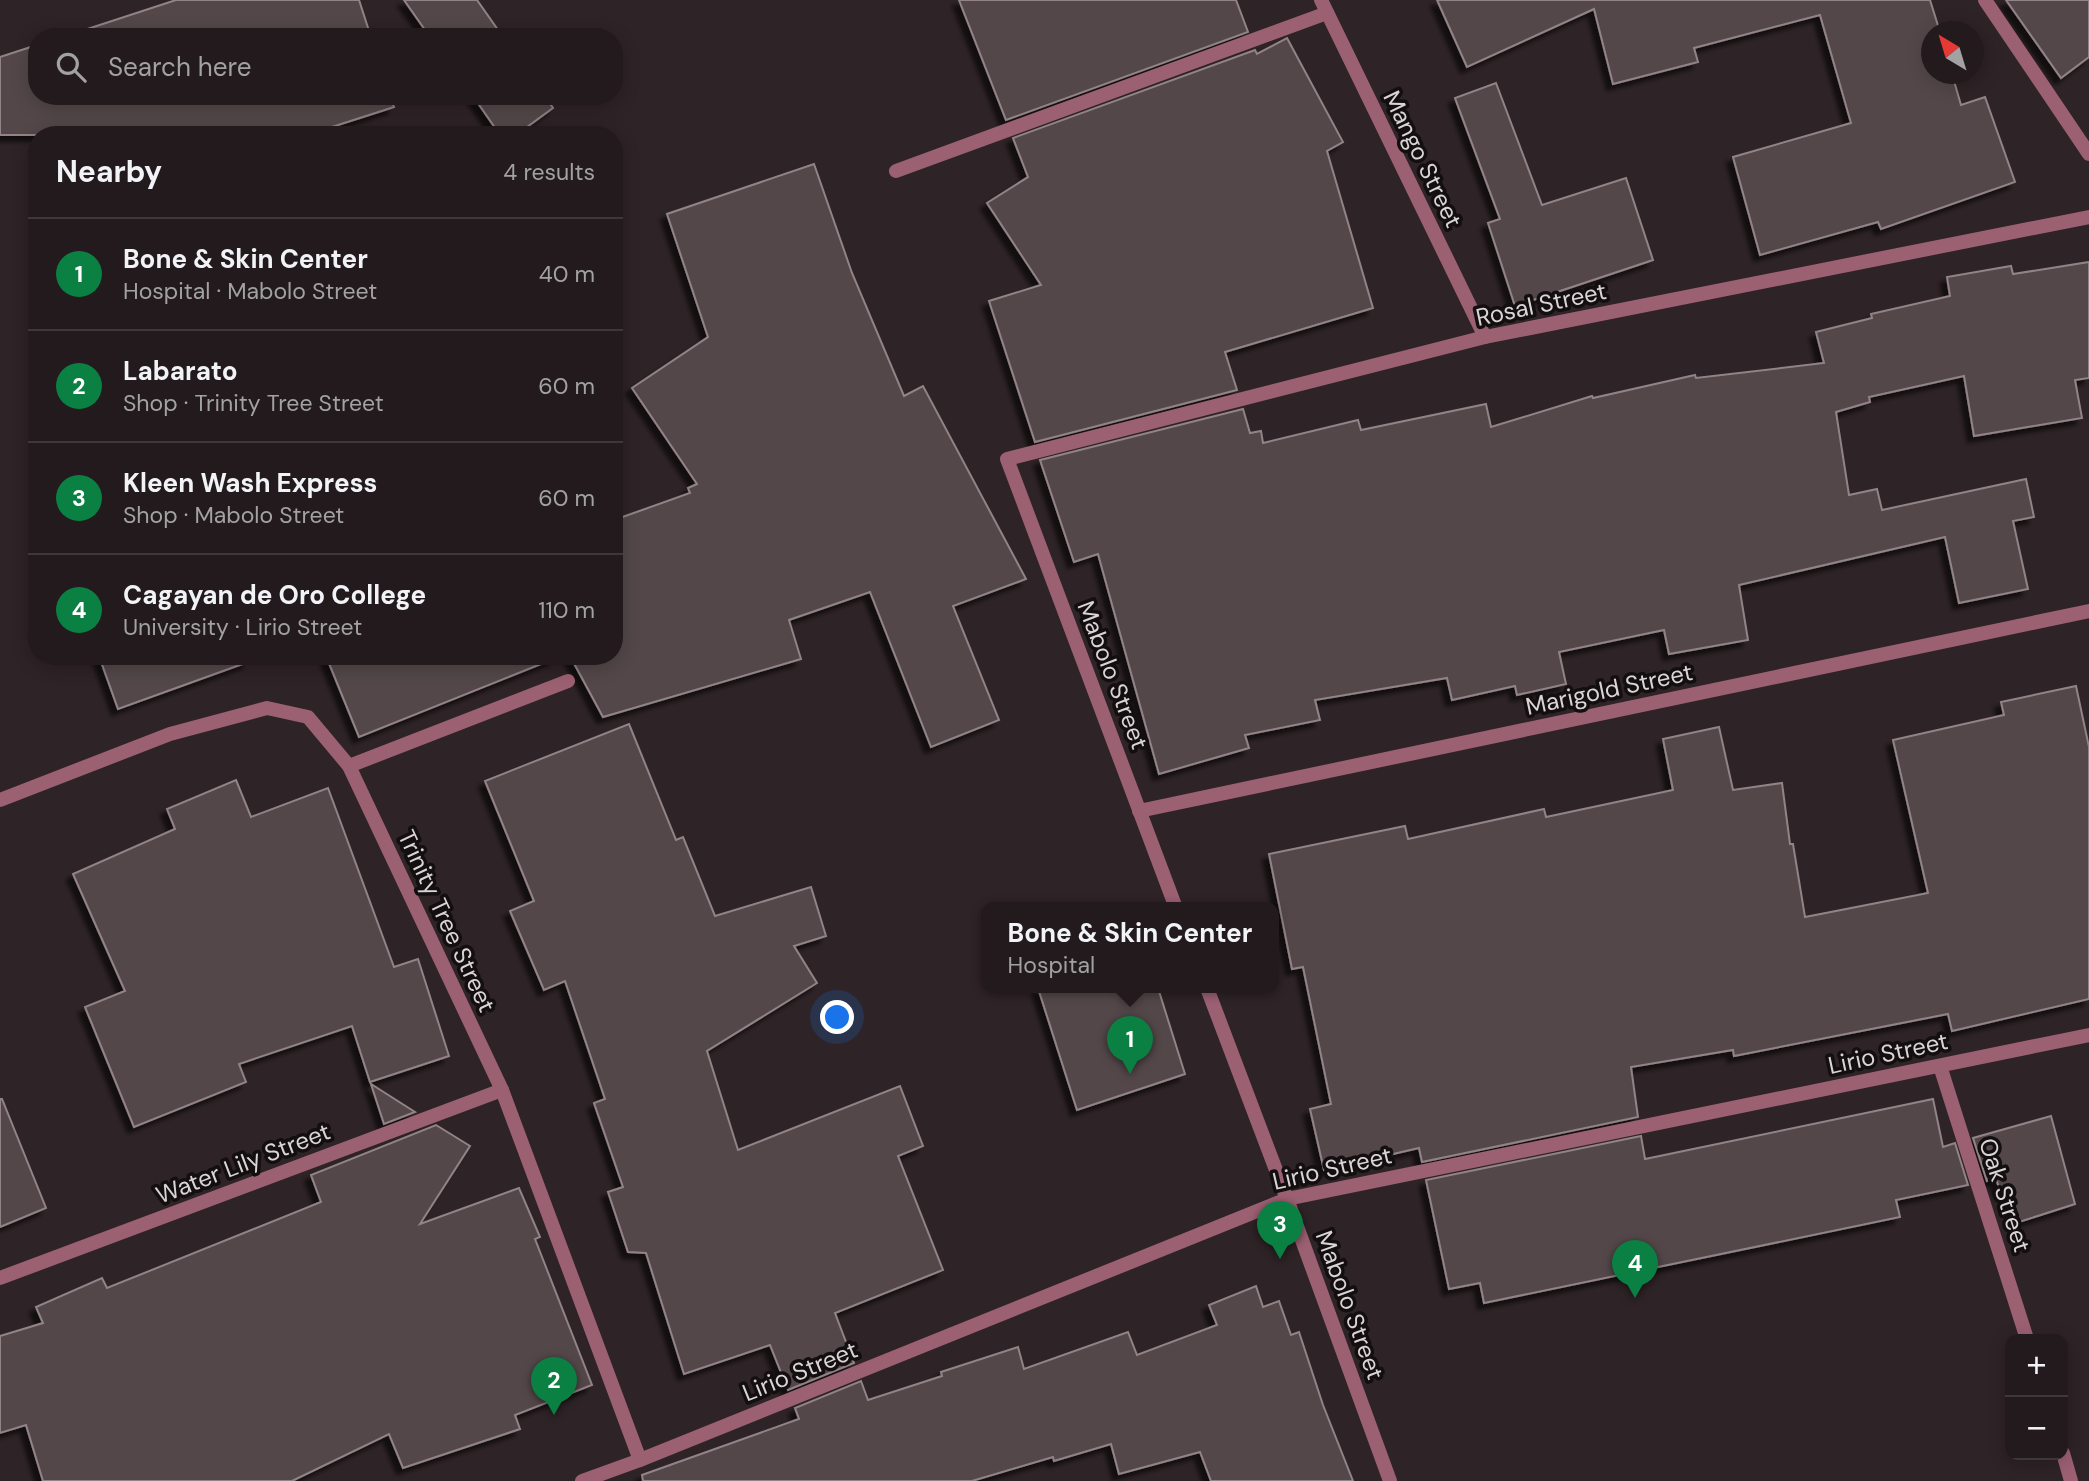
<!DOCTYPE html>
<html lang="en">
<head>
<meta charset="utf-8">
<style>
  :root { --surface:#221a1c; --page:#2a2325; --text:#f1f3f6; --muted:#a2a1a3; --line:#3f383b; --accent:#0b8043 }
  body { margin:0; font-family:"DM Sans",sans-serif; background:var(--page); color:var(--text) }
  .controls { position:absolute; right:21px; bottom:21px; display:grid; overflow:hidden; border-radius:14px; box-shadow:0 4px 18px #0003 }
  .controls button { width:63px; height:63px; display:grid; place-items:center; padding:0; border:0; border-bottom:2px solid var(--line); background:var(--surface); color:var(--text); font:35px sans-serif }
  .compass { position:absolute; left:1921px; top:21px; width:63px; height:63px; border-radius:50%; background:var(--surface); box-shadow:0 4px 18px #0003; rotate:322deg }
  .you { position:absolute; left:838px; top:1018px; width:24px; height:24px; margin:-18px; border:5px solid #fff; border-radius:50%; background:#1a73e8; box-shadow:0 0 0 10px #1a73e833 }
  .badge { display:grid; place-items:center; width:46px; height:46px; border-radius:50%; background:var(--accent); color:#fff; font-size:23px; font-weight:700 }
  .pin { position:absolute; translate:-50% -58px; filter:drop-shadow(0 2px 4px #0008) }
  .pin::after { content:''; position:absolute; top:37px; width:24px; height:21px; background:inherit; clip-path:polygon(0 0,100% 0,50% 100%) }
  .popup { position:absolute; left:981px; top:902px; width:298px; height:91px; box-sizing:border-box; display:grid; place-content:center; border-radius:14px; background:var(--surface); filter:drop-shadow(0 2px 5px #0005); font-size:23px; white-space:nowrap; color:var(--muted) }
  .popup b { font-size:26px; color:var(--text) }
  .popup::after { content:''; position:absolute; left:50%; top:100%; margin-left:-14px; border:14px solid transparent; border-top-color:var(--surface) }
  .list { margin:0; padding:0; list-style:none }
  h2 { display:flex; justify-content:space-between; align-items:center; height:91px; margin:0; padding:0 28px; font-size:30px }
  h2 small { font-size:23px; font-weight:400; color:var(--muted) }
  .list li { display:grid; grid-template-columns:46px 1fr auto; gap:21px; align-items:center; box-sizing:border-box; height:112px; padding:0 28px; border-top:2px solid var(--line) }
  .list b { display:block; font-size:26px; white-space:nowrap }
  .list p { margin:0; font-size:23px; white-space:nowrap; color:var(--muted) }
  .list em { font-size:23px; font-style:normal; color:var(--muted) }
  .icon { flex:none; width:38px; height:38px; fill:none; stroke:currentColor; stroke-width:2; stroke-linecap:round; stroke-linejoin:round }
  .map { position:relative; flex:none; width:2089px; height:1481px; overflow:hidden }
  .search { position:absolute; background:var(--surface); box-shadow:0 4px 18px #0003; left:28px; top:28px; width:595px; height:77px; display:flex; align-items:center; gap:18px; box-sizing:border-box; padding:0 24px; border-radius:28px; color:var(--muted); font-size:26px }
  .panel { position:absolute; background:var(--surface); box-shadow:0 4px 18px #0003; left:28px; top:126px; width:595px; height:539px; border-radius:28px }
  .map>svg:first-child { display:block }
  .building { fill:#53474a; stroke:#918387; stroke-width:2; filter:url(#shadow) }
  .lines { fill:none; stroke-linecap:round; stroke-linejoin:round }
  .minor { stroke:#9c6073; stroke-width:14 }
  .labels { text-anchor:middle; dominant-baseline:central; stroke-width:7; stroke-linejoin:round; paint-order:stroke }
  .street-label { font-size:24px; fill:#dbd4d6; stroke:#130e0f }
</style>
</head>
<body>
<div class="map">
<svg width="2089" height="1481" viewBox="0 0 2089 1481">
  <defs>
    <filter id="shadow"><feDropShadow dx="-6" dy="6" stdDeviation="2" flood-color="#0009"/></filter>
  </defs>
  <rect width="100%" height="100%" fill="#2e2326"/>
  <g class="building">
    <polygon points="176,0 359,0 371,37 63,37"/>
    <polygon points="404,0 477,0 503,37 430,37"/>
    <polygon points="959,0 1236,0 1248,32 1006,120"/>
    <polygon points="1437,0 1930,0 1940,32 1931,32 1931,74 1952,74 1961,105 1985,97 2015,182 1881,229 1878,222 1760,255 1733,157 1851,123 1820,15 1694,48 1698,62 1613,84 1594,9 1467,67"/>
    <polygon points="2006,0 2089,0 2089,57 2061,78"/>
    <polygon points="1287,38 1343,142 1327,151 1373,308 1225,352 1237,390 1035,442 989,301 1041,285 987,203 1028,177 1013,138 1255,50 1257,54"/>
    <polygon points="37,45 37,96 390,96 394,107 307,135 0,135 0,57"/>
    <polygon points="1496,83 1542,205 1626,178 1653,260 1515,306 1488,223 1500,219 1455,98"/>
    <polygon points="473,96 545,96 553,108 516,135 500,135"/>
    <polygon points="814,164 852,273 904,396 923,386 1026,579 953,606 999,720 931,747 870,592 789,620 801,659 603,717 570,656 614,656 614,520 690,493 688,488 697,484 632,388 708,337 667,214"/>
    <polygon points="2089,262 2089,378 2075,380 2082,418 1974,436 1964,376 1869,397 1870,402 1836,412 1849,495 1877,489 1882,510 2026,479 2034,517 2013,521 2028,589 1959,603 1945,537 1739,585 1748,640 1669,654 1664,630 1559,652 1566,684 1517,695 1515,686 1452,700 1447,678 1315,700 1320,720 1245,735 1249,748 1159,774 1098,554 1074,562 1040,460 1243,409 1250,433 1261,431 1263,443 1358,420 1361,430 1486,404 1491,427 1592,396 1593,398 1695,375 1696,378 1824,363 1816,332 1872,318 1871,314 1950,296 1947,277 2011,266 2013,274"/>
    <polygon points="99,656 247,656 248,662 118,709"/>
    <polygon points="326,656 555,656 556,658 359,737"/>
    <polygon points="2076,686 2089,747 2089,999 1952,1031 1948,1014 1734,1056 1733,1050 1631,1067 1638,1117 1422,1162 1419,1148 1324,1170 1310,1109 1331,1104 1303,967 1292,969 1269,854 1405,826 1408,839 1544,809 1546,817 1673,790 1663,739 1719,727 1733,790 1782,783 1790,844 1793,844 1805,917 1928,893 1893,740 2004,715 2001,702"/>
    <polygon points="629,724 676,840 683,837 715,916 811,887 826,936 794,946 817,983 707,1051 738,1150 900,1086 923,1146 898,1156 943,1270 835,1313 854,1363 788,1390 770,1345 684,1374 646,1253 628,1252 608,1192 623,1187 594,1103 605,1099 565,981 544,990 510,911 534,901 485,781"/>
    <polygon points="236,780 251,817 328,788 394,967 418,959 449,1056 370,1082 352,1026 239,1064 246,1082 134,1127 85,1007 125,991 73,874 175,829 167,809"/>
    <polygon points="1038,988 1158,988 1185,1074 1077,1110"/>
    <polygon points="371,1084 415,1112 384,1124"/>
    <polygon points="0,1099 2,1099 46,1208 0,1227"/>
    <polygon points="1933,1099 1943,1147 1955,1143 1968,1185 1896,1200 1900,1217 1484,1303 1480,1283 1449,1289 1426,1180 1641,1136 1645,1159"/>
    <polygon points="2051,1116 2075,1204 2016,1223 2007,1191 2001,1193 1996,1179 1987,1181 1973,1138"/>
    <polygon points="436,1125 470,1146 420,1224 519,1188 540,1237 535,1239 592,1385 515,1415 520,1429 403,1468 389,1434 292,1481 43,1481 26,1425 0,1433 0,1336 43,1323 36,1307 102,1278 107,1288 321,1202 311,1175"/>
    <polygon points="1256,1286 1263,1307 1279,1301 1291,1335 1299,1332 1323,1405 1353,1481 1211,1481 1200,1452 1119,1474 1111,1444 1054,1461 1053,1457 972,1481 643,1481 642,1475 799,1419 795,1408 861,1381 868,1400 942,1376 941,1372 1018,1347 1024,1369 1128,1332 1137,1355 1217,1325 1209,1305"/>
  </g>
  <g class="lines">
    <g class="minor">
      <polyline points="1321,0 1485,337"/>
      <polyline points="1985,0 2089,154"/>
      <polyline points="896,171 1327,13"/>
      <polyline points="349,766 568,681"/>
      <polyline points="0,800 170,734 267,708 308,717 349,766 502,1090 640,1460"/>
      <polyline points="1139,811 2089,611"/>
      <polyline points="1176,908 1007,459 1485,337 2089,217"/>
      <polyline points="1207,988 1287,1199 1390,1481"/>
      <polyline points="1940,1066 2027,1339"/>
      <polyline points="0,1278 502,1090"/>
      <polyline points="2063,1453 2071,1481"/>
      <polyline points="582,1481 640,1460 1287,1199 2089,1035"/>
    </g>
  </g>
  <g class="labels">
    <g class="street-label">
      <text transform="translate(1423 159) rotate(64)">Mango Street</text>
      <text transform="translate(1541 304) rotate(-12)">Rosal Street</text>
      <text transform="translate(1113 675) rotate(69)">Mabolo Street</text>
      <text transform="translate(1609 689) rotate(-12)">Marigold Street</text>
      <text transform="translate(447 921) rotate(65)">Trinity Tree Street</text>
      <text transform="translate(1888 1053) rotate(-12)">Lirio Street</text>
      <text transform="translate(243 1163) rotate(-21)">Water Lily Street</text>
      <text transform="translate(1332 1168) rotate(-13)">Lirio Street</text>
      <text transform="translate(2005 1195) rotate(72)">Oak Street</text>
      <text transform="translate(1350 1305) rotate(70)">Mabolo Street</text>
      <text transform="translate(800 1371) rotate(-22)">Lirio Street</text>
    </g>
  </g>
</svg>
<div class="controls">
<button>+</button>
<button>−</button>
</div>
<svg class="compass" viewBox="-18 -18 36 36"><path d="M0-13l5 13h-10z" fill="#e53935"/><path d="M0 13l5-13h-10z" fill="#a2a1a3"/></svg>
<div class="you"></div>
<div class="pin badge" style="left:1130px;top:1074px">1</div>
<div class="popup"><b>Bone &amp; Skin Center</b>Hospital</div>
<div class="pin badge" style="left:554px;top:1415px">2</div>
<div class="pin badge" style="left:1280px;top:1259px">3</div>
<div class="pin badge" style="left:1635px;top:1298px">4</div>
<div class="search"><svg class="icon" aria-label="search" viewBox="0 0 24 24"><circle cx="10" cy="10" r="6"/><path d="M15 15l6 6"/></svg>Search here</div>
<section class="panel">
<h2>Nearby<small>4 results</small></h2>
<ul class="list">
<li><span class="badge">1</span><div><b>Bone &amp; Skin Center</b><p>Hospital · Mabolo Street</p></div><em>40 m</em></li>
<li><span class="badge">2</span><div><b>Labarato</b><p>Shop · Trinity Tree Street</p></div><em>60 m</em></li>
<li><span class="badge">3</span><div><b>Kleen Wash Express</b><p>Shop · Mabolo Street</p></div><em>60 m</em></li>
<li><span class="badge">4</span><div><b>Cagayan de Oro College</b><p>University · Lirio Street</p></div><em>110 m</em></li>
</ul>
</section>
</div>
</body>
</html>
